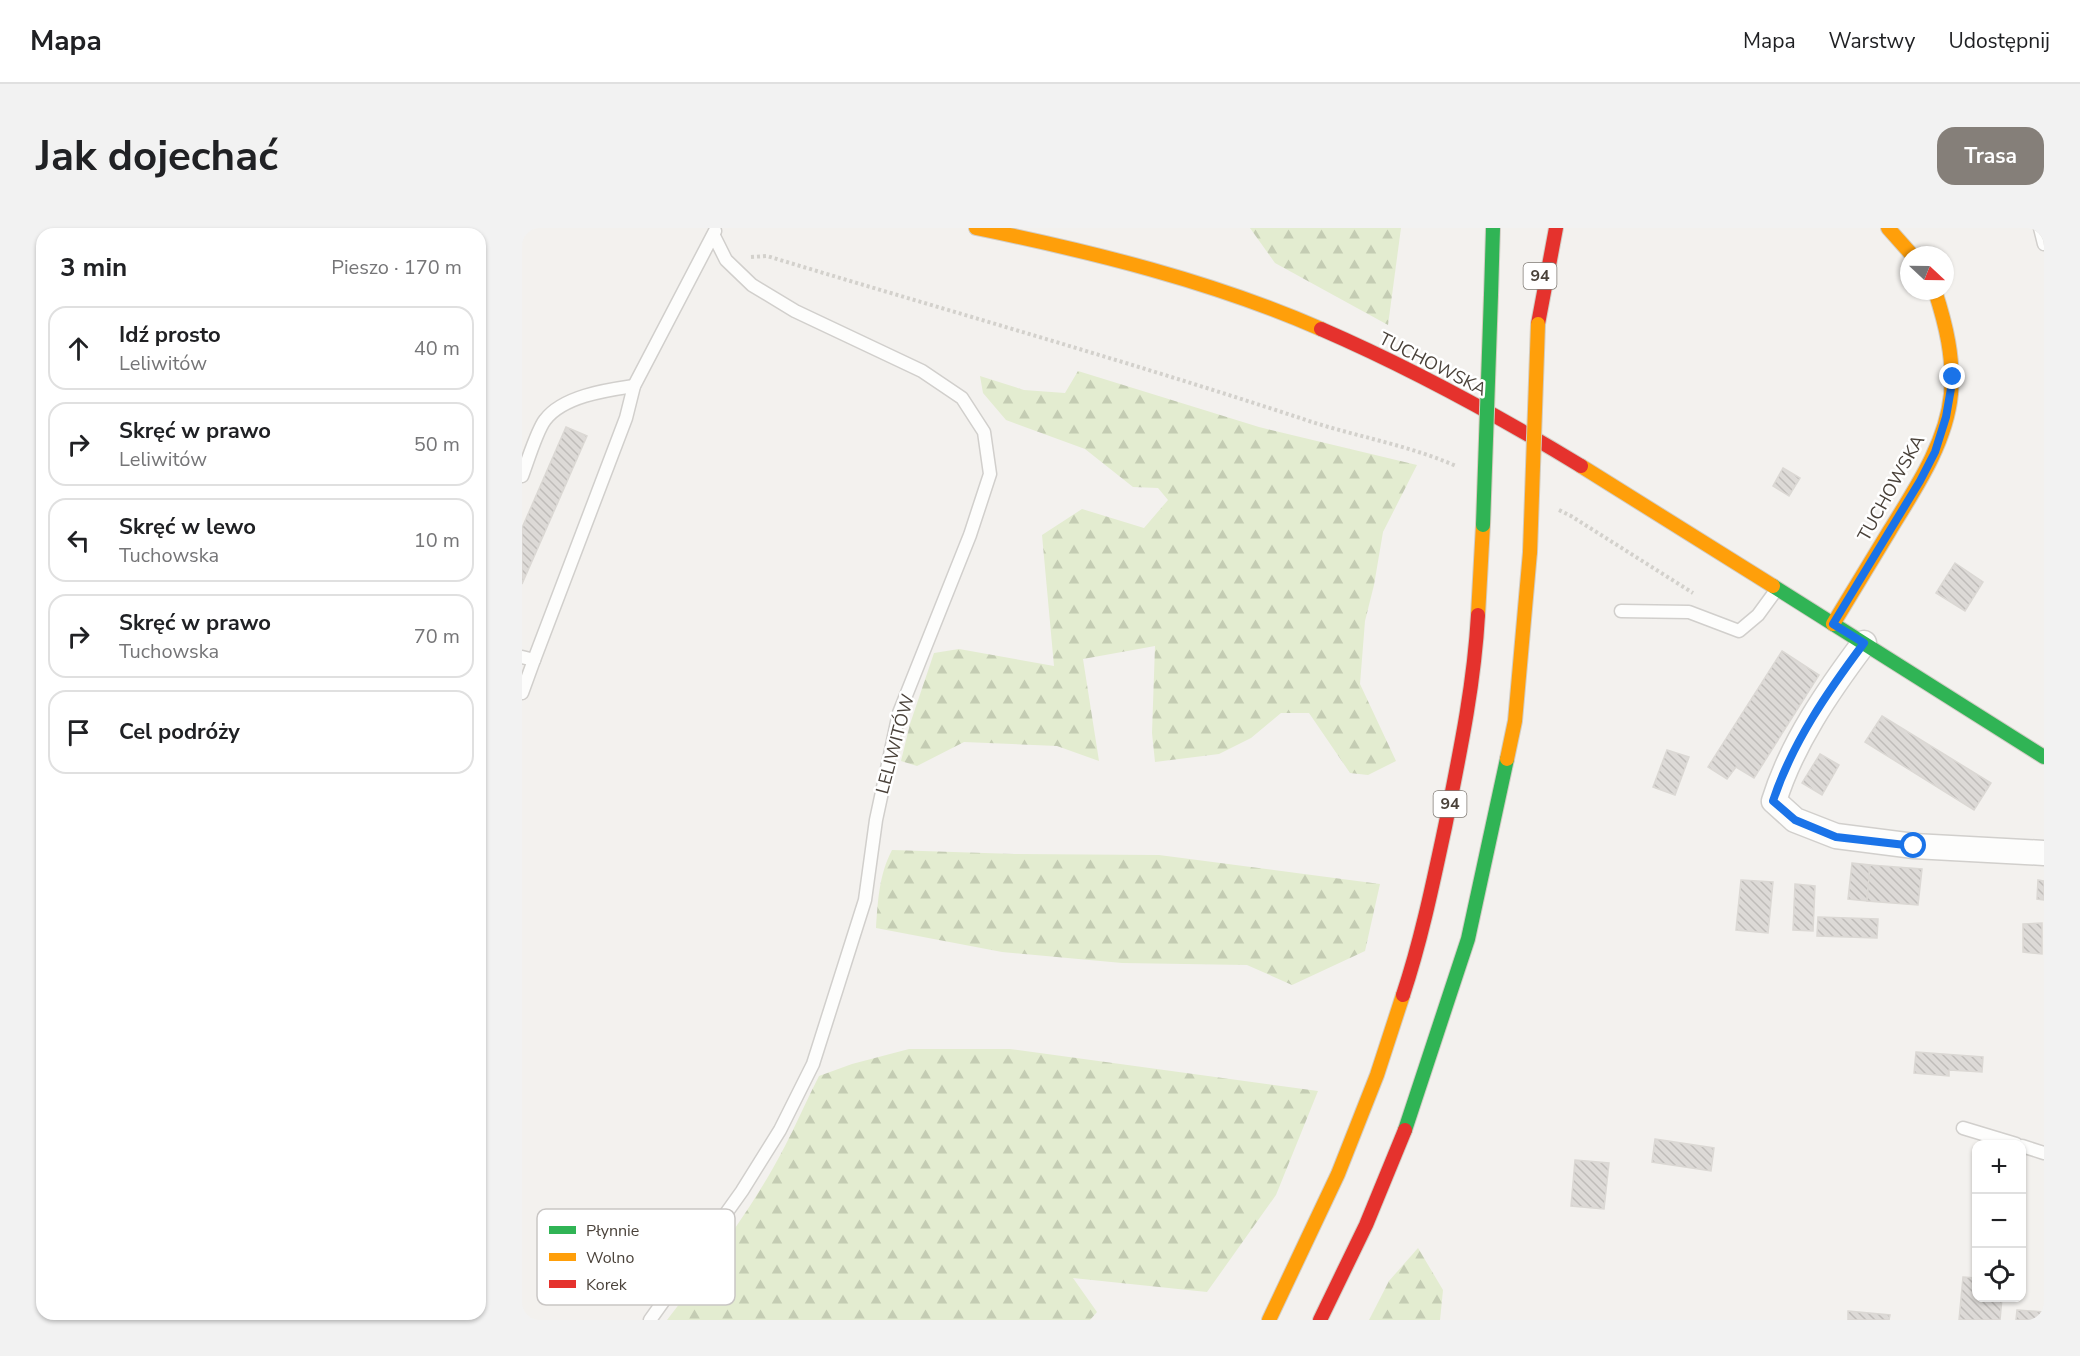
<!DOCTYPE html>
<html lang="pl">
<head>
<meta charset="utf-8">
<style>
  :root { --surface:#fff; --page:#f2f2f2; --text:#202124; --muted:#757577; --line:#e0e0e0; --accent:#857f79 }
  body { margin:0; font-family:"Nunito Sans",sans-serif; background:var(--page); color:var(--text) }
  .controls { position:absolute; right:18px; bottom:18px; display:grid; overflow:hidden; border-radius:12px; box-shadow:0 2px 4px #0004 }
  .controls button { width:54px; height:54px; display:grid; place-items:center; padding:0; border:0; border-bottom:2px solid var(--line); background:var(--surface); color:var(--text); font:30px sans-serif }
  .compass { position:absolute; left:1378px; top:18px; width:54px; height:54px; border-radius:50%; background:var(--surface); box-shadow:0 2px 4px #0004; rotate:112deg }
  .stop { position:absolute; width:18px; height:18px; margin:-14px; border:4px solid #1a73e8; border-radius:50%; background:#fff }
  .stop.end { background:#1a73e8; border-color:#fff; box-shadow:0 2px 6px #0008 }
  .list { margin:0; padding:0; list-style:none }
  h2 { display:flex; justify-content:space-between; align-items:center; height:78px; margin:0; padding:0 24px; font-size:26px }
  h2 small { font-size:20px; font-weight:400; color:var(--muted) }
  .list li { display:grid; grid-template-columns:39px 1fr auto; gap:18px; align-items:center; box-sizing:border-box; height:84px; margin:0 12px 12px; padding:0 12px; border:2px solid var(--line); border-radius:18px }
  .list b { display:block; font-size:22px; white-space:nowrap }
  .list p { margin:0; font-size:20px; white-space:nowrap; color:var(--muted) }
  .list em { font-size:20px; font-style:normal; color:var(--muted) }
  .icon { flex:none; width:33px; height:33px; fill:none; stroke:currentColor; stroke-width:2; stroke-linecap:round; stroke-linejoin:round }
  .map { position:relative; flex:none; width:1522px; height:1092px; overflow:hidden; border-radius:18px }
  header { display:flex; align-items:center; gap:36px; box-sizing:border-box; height:84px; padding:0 30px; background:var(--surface); border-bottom:2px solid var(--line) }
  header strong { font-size:28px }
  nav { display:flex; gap:33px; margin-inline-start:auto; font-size:21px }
  .intro { display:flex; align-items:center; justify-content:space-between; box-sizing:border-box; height:144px; padding:0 36px }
  h1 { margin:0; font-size:42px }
  .button { padding:15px 27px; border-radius:18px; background:var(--accent); color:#fff; font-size:21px; font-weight:700 }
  main { display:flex; gap:36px; padding:0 36px }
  aside { flex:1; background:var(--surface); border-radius:18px; box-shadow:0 2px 4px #0004 }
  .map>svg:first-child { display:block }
  .forest { fill:url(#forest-firs) }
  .building { fill:url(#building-back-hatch); stroke:#dbd8d4; stroke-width:1.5 }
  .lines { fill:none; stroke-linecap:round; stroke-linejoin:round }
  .lane-casing { stroke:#d1cfcc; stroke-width:15 }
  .street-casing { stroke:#d1cfcc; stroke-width:27 }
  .fast-casing { stroke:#d2cdc5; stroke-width:16 }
  .slow-casing { stroke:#d2cdc5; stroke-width:16 }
  .jam-casing { stroke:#d2cdc5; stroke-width:16 }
  .path { stroke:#d3d1cc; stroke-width:4; stroke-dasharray:3 3; stroke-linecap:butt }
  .lane { stroke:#fdfdfc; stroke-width:12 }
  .street { stroke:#fdfdfc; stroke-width:24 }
  .fast { stroke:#30b455; stroke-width:14 }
  .slow { stroke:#ff9f0a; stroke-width:14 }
  .jam { stroke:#e5322d; stroke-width:14 }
  .fast-bridge-casing { stroke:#d4cbbc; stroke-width:16; stroke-linecap:butt }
  .slow-bridge-casing { stroke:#d4cbbc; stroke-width:16; stroke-linecap:butt }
  .fast-bridge { stroke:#30b455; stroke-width:14 }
  .slow-bridge { stroke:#ff9f0a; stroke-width:14 }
  .route { stroke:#1a73e8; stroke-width:8 }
  .labels { text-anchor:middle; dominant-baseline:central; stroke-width:5; stroke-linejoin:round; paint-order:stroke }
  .shield { fill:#fff; stroke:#807b75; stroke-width:1.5 }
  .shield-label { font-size:16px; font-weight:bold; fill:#4a423a }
  .street-label { font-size:18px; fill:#4a423a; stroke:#fff }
  .key { fill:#fff; stroke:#c9c6c4; stroke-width:1.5 }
  .key-label { font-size:16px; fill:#4a423a }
</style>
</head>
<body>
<header>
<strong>Mapa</strong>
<nav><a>Mapa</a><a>Warstwy</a><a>Udostępnij</a></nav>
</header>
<div class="intro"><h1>Jak dojechać</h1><a class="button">Trasa</a></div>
<main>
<aside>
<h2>3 min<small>Pieszo · 170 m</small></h2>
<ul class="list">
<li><svg class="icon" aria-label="ahead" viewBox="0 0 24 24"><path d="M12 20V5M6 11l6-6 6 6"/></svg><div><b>Idź prosto</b><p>Leliwitów</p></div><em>40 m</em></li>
<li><svg class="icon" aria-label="right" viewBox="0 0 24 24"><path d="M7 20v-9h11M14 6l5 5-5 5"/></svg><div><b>Skręć w prawo</b><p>Leliwitów</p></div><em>50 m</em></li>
<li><svg class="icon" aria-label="left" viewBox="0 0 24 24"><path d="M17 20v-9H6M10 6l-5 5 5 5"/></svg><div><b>Skręć w lewo</b><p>Tuchowska</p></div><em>10 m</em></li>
<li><svg class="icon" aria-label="right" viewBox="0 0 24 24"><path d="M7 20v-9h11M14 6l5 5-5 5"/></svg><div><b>Skręć w prawo</b><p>Tuchowska</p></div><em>70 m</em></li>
<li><svg class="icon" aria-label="arrive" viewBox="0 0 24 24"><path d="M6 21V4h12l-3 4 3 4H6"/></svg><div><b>Cel podróży</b></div></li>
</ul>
</aside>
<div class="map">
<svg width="1522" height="1092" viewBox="0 0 1522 1092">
  <defs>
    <pattern id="forest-firs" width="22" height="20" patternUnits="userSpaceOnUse" patternTransform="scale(1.5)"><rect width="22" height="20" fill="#e3ecd0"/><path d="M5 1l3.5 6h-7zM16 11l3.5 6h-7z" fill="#c4ccb3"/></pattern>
    <pattern id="building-back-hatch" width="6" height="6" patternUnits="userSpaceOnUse" patternTransform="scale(1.5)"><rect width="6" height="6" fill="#dddad7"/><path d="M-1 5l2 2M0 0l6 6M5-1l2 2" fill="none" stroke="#bfbcb9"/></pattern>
  </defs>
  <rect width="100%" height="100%" fill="#f3f1ee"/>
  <g class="forest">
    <polygon points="728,0 879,0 866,97 753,35"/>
    <polygon points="556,143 737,199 895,237 861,304 852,357 843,393 838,456 874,533 846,547 828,545 787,485 759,485 729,510 697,526 633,534 630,505 633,418 561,431 577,533 535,518 442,514 395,538 379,533 388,496 412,425 437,421 532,438 520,307 560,281 622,300 646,272 636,260 611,259 563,221 484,192 461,165 458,148 502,162 543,165"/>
    <path d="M370 622 493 626 637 627 858 656 843 723 770 757 725 737 600 735 480 724 354 700C356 672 357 647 370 622Z"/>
    <path d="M387 821H488L796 863 754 967 685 1064 551 1050 575 1084 568 1092H145C187 1037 231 980 263 918 275 895 285 871 297 848L330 836Z"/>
    <polygon points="896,1020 921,1062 918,1092 847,1092 867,1053"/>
  </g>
  <g class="building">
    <polygon points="44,199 65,208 0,356 0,300"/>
    <polygon points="1261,240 1278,250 1267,268 1251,258"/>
    <polygon points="1433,335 1461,354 1443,383 1414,365"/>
    <polygon points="1260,423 1297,447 1232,550 1214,539 1205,551 1186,539"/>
    <polygon points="1360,488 1469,555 1452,582 1343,514"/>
    <polygon points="1145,522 1167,529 1153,567 1131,559"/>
    <polygon points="1298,526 1317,537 1300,567 1280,555"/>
    <polygon points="1330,635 1348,637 1345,673 1326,671"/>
    <polygon points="1348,637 1400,641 1396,677 1345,673"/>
    <polygon points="1219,652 1251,654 1246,705 1214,702"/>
    <polygon points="1516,652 1522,653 1522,672 1515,671"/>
    <polygon points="1273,656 1293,658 1291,703 1271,702"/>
    <polygon points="1296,689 1356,691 1355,710 1295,708"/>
    <polygon points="1520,695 1520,726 1501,724 1501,696"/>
    <polygon points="1394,824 1461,829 1460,844 1427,842 1427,848 1392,845"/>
    <polygon points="1133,911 1192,920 1189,943 1130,934"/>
    <polygon points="1053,932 1087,935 1082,981 1049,978"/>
    <polygon points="1441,1049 1454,1050 1454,1070 1480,1070 1478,1092 1437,1092"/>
    <polygon points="1495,1082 1522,1084 1521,1092 1494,1092"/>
    <polygon points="1326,1083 1368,1087 1367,1092 1326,1092"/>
  </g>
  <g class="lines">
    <defs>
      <g id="lane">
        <polyline points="1518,0 1522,16"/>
        <path d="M0 248C5 235 15 202 23 192 41 168 85 162 112 158"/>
        <polyline points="1099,383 1167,384 1217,403 1236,387 1255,361"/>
        <polyline points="0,429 12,432 104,190 112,158 193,3"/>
        <polyline points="0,465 12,432"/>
        <polyline points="1441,900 1494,916"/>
        <polyline points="1500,918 1522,925"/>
        <polyline points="128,1092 220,963 258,902 291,836 343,672 354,592 377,485 448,307 468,246 462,204 440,170 400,143 273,83 230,57 204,32 192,8"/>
      </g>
      <path id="street" d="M1342 415C1306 463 1270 515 1252 573L1273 592 1314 608 1392 618 1522 625"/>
      <g id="fast">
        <polyline points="969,67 971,0"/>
        <polyline points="1251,358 1522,529"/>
        <polyline points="883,902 946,711 985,531"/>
      </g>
      <g id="slow">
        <path d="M454 0C571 24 689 53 799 101"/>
        <polyline points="1366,0 1390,27"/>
        <polyline points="1059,238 1251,358"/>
        <polyline points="956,387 961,297"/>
        <path d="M1311 396C1330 365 1349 333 1368 302 1393 261 1424 216 1429 166 1432 130 1424 97 1413 63"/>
        <polyline points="985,531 993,493 1008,324"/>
        <polyline points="747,1092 816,946 855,847 881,767"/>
      </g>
      <g id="jam">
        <polyline points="1016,96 1034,0"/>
        <path d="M799 101C889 140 975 187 1059 238"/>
        <path d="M881 767C899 713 911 655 923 599 937 529 952 459 956 387"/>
        <polyline points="798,1092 844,997 883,902"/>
      </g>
    </defs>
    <use href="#lane" class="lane-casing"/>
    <use href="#street" class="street-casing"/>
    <use href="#fast" class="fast-casing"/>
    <use href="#slow" class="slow-casing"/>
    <use href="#jam" class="jam-casing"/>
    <g class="path">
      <path d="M229 29 245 28C423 82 602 132 778 190 830 208 884 216 934 238"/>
      <polyline points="1037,282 1049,288 1171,365"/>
    </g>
    <use href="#lane" class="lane"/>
    <use href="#street" class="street"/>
    <use href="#fast" class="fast"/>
    <use href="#slow" class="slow"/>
    <use href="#jam" class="jam"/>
    <defs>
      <polyline id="fast-bridge" points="961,297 969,67"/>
      <polyline id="slow-bridge" points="1008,324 1016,96"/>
    </defs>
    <use href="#fast-bridge" class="fast-bridge-casing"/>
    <use href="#slow-bridge" class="slow-bridge-casing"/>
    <use href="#fast-bridge" class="fast-bridge"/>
    <use href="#slow-bridge" class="slow-bridge"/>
  </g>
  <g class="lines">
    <path class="route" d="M1392 618 1314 609 1273 592 1251 573C1270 515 1306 463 1342 415L1311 396 1398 253 1413 224 1424 189 1431 149"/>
  </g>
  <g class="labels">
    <g class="shield">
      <rect x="1001.5" y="35" width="33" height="26" rx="4.5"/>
      <rect x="911.5" y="563" width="33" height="26" rx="4.5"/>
    </g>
    <g class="shield-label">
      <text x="1018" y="48">94</text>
      <text x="928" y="576">94</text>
    </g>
    <g class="street-label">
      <text transform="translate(911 136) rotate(27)">TUCHOWSKA</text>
      <text transform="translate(1369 260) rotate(-61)">TUCHOWSKA</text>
      <text transform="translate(373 516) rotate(-75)">LELIWITÓW</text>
    </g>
  </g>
  <rect x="15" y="981" width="198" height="96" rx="9" class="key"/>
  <rect x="27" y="998" width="27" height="8" fill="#30b455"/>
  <rect x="27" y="1025" width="27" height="8" fill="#ff9f0a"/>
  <rect x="27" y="1052" width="27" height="8" fill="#e5322d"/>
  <g class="key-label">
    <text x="64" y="1008">Płynnie</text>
    <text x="64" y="1035">Wolno</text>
    <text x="64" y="1062">Korek</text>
  </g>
</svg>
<div class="controls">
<button>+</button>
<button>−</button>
<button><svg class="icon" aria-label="locate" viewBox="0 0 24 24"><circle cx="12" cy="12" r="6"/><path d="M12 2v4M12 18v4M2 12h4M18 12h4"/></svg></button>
</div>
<svg class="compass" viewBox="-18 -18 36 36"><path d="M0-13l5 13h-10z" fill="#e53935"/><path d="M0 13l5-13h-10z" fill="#757577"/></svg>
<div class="stop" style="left:1392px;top:618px"></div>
<div class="stop end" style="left:1431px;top:149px"></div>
</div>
</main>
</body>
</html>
